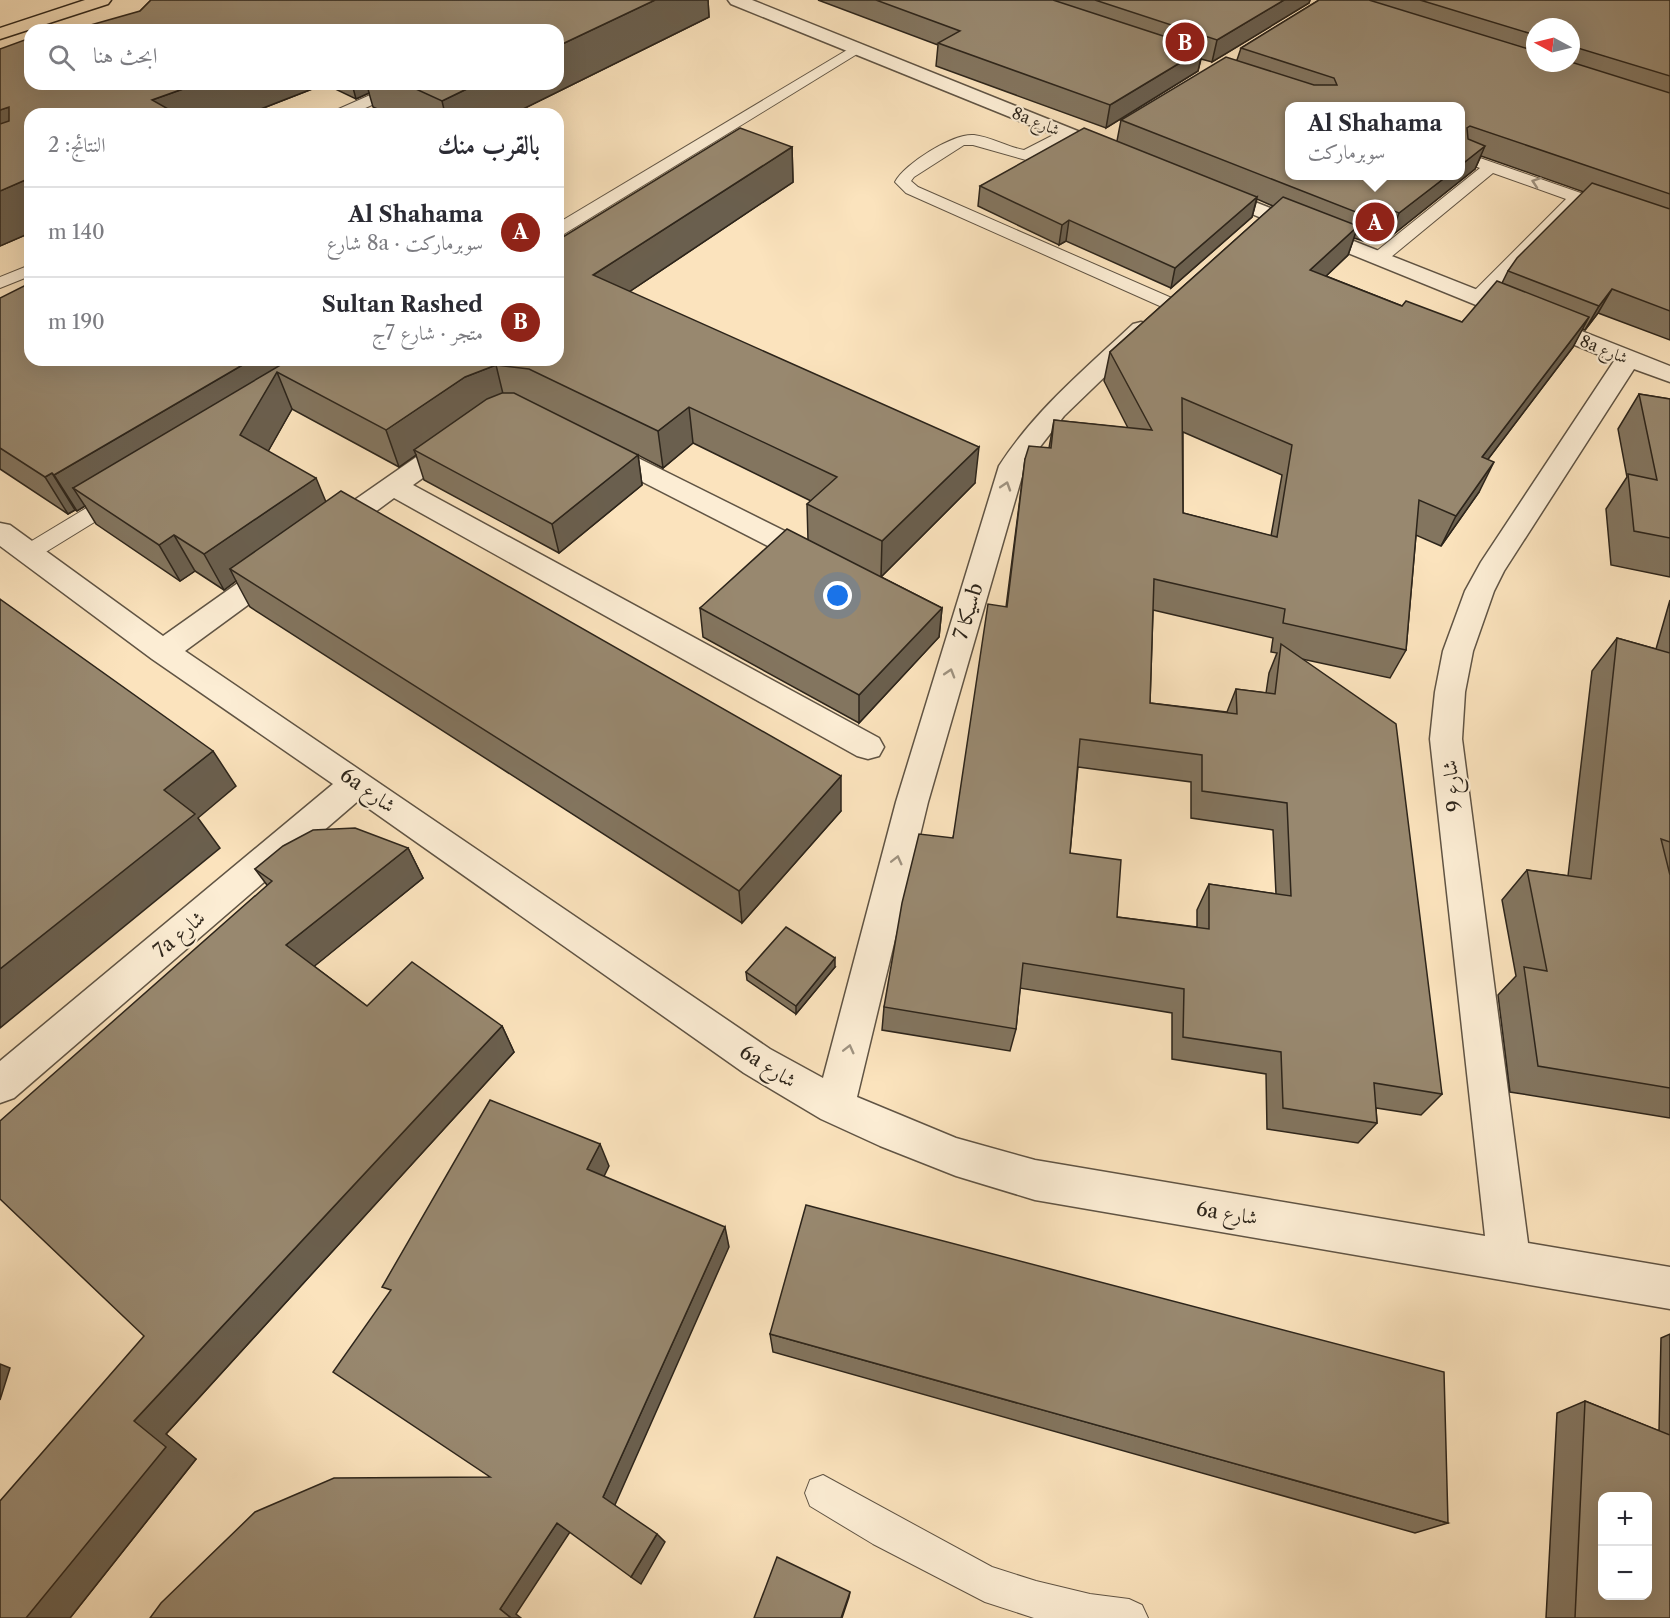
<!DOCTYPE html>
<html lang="ar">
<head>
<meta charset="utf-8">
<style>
  :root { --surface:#fff; --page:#f2f2f3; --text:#2b2b33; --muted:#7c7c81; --line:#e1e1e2; --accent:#8f2418 }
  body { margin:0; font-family:"Libre Caslon Text",Amiri,serif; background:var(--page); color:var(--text); direction:rtl }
  .controls { position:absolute; right:18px; bottom:18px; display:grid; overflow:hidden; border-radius:12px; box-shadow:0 6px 24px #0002 }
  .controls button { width:54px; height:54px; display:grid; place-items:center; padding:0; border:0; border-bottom:2px solid var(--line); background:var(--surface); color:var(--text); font:30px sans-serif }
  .compass { position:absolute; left:1526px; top:18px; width:54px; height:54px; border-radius:50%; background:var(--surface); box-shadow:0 6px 24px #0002; rotate:277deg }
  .you { position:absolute; left:838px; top:596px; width:21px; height:21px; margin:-15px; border:4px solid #fff; border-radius:50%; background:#1a73e8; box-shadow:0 0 0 9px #1a73e833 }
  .badge { display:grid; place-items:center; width:39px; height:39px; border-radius:50%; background:var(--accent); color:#fff; font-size:20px; font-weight:700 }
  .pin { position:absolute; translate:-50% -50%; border:3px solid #fff; box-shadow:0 2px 6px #0006 }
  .popup { position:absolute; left:1285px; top:102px; width:180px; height:78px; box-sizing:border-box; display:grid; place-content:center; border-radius:12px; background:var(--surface); filter:drop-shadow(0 2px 4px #0005); font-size:20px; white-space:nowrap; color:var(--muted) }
  .popup b { font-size:22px; color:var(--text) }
  .popup::after { content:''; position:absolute; left:50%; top:100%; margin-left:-12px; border:12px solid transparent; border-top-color:var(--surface) }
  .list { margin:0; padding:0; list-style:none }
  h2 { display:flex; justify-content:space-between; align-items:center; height:78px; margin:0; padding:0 24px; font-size:26px }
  h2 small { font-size:20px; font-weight:400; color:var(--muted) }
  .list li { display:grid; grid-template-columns:39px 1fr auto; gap:18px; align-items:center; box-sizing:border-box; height:90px; padding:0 24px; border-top:2px solid var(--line) }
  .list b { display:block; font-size:22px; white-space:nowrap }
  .list p { margin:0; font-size:20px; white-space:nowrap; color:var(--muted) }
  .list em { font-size:20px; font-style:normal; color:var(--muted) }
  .icon { flex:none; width:33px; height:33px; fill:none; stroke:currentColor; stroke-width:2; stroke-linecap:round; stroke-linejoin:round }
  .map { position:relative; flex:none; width:1670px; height:1618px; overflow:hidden; direction:ltr }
  .search { position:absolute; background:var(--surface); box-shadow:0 6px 24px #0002; left:24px; top:24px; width:540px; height:66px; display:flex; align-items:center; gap:15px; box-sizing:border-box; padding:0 21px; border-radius:18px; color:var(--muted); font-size:22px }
  .panel { position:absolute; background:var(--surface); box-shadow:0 6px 24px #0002; left:24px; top:108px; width:540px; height:258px; border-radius:18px; direction:rtl }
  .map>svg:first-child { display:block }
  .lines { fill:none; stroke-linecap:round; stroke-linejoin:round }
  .lane-casing { stroke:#605444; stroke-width:2 }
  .street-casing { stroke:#605444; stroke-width:3 }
  .primary-casing { stroke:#2d251b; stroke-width:3 }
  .lane { fill:#fcedd4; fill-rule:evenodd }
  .street { fill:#fcedd4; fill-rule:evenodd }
  .primary { fill:#fbe3bd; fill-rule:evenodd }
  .wall { fill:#83755f; stroke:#2d251b; stroke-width:1.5; fill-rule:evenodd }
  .shaded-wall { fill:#6a5f4e; stroke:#2d251b; stroke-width:1.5 }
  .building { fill:#98886f; stroke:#2d251b; stroke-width:1.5; fill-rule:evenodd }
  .oneway { stroke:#9f9381 }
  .labels { text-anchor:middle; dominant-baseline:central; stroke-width:4.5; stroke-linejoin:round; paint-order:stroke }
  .far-street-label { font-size:16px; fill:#2d251b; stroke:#fcedd4 }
  .street-label { font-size:20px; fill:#2d251b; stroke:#fcedd4 }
</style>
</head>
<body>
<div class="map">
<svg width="1670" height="1618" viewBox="0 0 1670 1618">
  <rect width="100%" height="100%" fill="#fbe3bd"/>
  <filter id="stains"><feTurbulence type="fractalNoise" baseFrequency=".00333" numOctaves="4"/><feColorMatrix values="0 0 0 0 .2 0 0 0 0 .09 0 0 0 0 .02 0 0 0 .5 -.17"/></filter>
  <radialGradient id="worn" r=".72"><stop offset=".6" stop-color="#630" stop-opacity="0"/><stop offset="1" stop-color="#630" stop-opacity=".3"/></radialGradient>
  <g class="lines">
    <defs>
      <g id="lane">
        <polygon points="857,44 864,48 862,51 564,234 558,235 558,223"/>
        <polygon points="395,84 414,84 412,87 352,114 331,114 334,111"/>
        <path d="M1067 128 1075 133 1072 136 1026 160 973 145H964L914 177 911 181 918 187 1174 299 1177 303 1174 307H1162L906 193 895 182C904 164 953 133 974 135 991 137 1007 147 1024 150Z"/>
        <polygon points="1460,151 1670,224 1670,235 1580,204 1483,302 1471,302 1468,298 1471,294 1566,199 1493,173 1385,262 1373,262 1370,258 1373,254 1480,168 1460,161"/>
        <polygon points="30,265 30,276 0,288 0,277"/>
        <polygon points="120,490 127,492 130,497 127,502 36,558 28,560 20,558 17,553 20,548 113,492"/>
        <polygon points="823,1475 992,1567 1036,1581 1090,1594 1129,1599 1142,1605 1148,1618 1034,1618 985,1602 873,1544 810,1506 805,1493 810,1480"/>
      </g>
      <g id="street">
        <polygon points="728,0 752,0 1120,148 1123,152 1120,156 1106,156 731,4"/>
        <path d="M1212 185 1670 366V382L1634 369 1504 571 1494 591 1473 651 1465 692 1462 739 1528 1243 1670 1267V1309L1035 1200 956 1176 880 1146 821 1119 744 1073 358 801 14 1098 0 1103V1061L333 784 152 659 0 546V523L10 525 163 636 269 561 279 558 289 561 293 568 289 575 185 651 770 1049 823 1078 896 802 999 466C1035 410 1085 369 1133 324L1141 322 1149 324 1153 329 1149 334 1064 416 1025 466 928 802 857 1097 956 1138 1035 1160 1485 1236 1430 739 1435 692 1443 651 1465 591 1481 562 1614 361 1205 195 1202 191 1205 187Z"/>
        <polygon points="457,433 466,435 470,441 466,447 413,485 879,738 884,747 879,756 868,759 857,756 394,498 340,538 330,540 320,538 316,531 320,524 448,435"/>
        <polygon points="599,441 608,443 825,551 829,558 825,565 815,568 805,565 590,455 586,449 590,443"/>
      </g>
      <polygon id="primary" points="85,0 111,0 108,4 0,39 0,28"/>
    </defs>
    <use href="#lane" class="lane-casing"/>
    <use href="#street" class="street-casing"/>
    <use href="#primary" class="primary-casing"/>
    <use href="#lane" class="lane"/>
    <use href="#street" class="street"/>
    <use href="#primary" class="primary"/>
  </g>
  <g class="wall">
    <polygon points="151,0 708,0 709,17 513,114 388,114 373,107 369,93 356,99 325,84 248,114 30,114 30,233 0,246 0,49 30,84 558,84 558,30 140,11"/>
    <polygon points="818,0 1310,0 1309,3 1212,62 1201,59 1198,71 1106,128 936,66 938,45"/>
    <path d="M1319 0H1670V340L1598 313 1585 330 1582 329 1573 347 1488 459 1479 492 1441 546 1416 535 1406 650 1390 678 1302 659 1442 1094 1421 1115 1376 1108 1377 1123 1358 1143 1267 1129 1266 1074 1172 1059V1013L1020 988 1016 1029 1010 1051 882 1030 884 1007 953 838 1006 607 1025 459 1049 448 1054 420 1128 428 1104 381 1110 352 1273 206 1257 199 1252 217 1171 288 1066 241 1059 245 978 206 980 186 1117 141 1121 120 1237 60 1241 48ZM1535 27H1571V63H1535ZM1481 156 1584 192 1508 271 1502 283 1462 322 1402 306 1326 276 1348 255 1354 238 1363 241 1374 230 1390 237 1475 169ZM1183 432 1282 475 1271 536 1183 513ZM1153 610 1273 638 1271 652 1277 653 1269 673 1266 693 1236 689 1227 712 1150 703ZM1078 767 1191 782V818L1273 830 1276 894 1209 884 1197 910V927L1117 917 1070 853Z"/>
    <polygon points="792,147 793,182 629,292 975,483 881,577 942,608 939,637 859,723 703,637 700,608 808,540 807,504 811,501 693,443 663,468 638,455 642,485 559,553 424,480 416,455 399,467 292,409 268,451 326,502 841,811 742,923 250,607 236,581 224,590 195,571 180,581 96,524 85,506 77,511 75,510 68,514 0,469 0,298 30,360 558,360 558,240"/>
    <polygon points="1639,394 1670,399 1670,577 1611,565 1606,509 1627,477 1618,429"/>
    <polygon points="1670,600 1670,1118 1510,1092 1498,995 1516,976 1502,900 1527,870 1568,876 1592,671 1617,638 1656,649"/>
    <polygon points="408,848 423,878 314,966 367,1006 502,1026 514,1052 166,1434 196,1459 70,1618 0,1618 144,1336 267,885 255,869"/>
    <polygon points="835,967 796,1014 747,980 746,972"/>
    <polygon points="770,1334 1448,1523 1415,1533 773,1352"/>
    <polygon points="1670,1334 1670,1618 1546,1618 1557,1413 1585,1401 1659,1431 1661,1338"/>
  </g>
  <g class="shaded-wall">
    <polygon points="655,0 708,0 709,17 513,114 445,114 442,101 477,84 558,84 558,46"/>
    <polygon points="1284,0 1310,0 1309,3 1212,62 1217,40"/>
    <polygon points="1203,49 1198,71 1106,128 1110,105"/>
    <polygon points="197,84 325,84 248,114 158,114 152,100"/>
    <polygon points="352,84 367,84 369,93 356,99"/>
    <polygon points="9,107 30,148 0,161 0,110"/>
    <polygon points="1485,146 1475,169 1390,237 1399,213 1447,176 1461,176 1461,165"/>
    <polygon points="792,147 793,182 599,312 593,275"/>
    <polygon points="30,178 30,233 0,246 0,191"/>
    <polygon points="1257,197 1252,217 1171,288 1175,268"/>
    <polygon points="1383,207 1374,230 1363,241 1371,218"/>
    <polygon points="1069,220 1066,241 1059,245 1062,225"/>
    <polygon points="1358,226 1348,255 1301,300 1310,270"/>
    <polygon points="1612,289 1598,313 1585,330 1599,306"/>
    <polygon points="1589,317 1573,347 1467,487 1482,457"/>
    <polygon points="251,360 328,360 277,372 292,409 257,471 73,488 85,506 77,511 54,475"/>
    <polygon points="496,365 505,402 414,450 416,455 399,467 386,430 465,377"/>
    <polygon points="689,407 693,443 663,468 658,431"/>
    <polygon points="979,447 975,483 881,577 882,541"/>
    <polygon points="638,455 642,485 559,553 552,524"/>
    <polygon points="1494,462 1479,492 1441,546 1456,516"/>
    <polygon points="52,473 75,510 68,514 45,477"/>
    <polygon points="316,478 331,514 230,569 236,581 224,590 204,554"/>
    <polygon points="174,535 195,571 180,581 159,545"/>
    <polygon points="942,608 939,637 859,723 859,695"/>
    <polygon points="213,751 236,786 198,818 220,848 0,1028 0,969 164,790"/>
    <polygon points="841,776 841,811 742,923 739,891"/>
    <polygon points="408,848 423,878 306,973 286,945"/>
    <polygon points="835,958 835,967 796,1014 796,1006"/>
    <polygon points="502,1026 514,1052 166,1434 196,1459 70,1618 26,1618 134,1421"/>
    <polygon points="600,1144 609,1166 597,1191 587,1169"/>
    <polygon points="725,1227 729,1247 614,1507 603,1497"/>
    <polygon points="0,1364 10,1368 0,1400"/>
    <polygon points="557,1523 570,1532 516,1614 521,1618 511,1618 500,1609"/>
    <polygon points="657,1534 665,1542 641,1584 631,1577"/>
    <polygon points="850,1592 849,1597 842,1618 841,1618"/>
  </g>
  <g class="building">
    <polygon points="151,0 655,0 558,46 558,30 73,30 140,11"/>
    <polygon points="876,0 1053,0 1203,49 1110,105 938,43 960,31"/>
    <polygon points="1095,0 1284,0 1217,40"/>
    <polygon points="1319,0 1369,0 1535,51 1535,63 1571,63 1571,62 1670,93 1670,194 1470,126 1467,128 1468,139 1485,146 1461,165 1461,106 1290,106 1290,176 1447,176 1399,213 1383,207 1371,218 1121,120 1226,57 1314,85 1337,85 1334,78 1241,48"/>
    <polygon points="1420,0 1670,0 1670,76 1571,46 1571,27 1535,27 1535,35"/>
    <polygon points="30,38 30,84 197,84 152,100 177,114 30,114 30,178 0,191 0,124 9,121 9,107 0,110 0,49"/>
    <polygon points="405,84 477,84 442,101"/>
    <polygon points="740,128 792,147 593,275 979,447 882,541 807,504 837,477 689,407 658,431 529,369 496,365 465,377 386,430 277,372 240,435 316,478 204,554 174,535 159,545 73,488 289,360 558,360 558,240"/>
    <polygon points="1084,128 1257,197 1175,268 1069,220 1062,225 980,186"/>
    <polygon points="1592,183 1670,209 1670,311 1612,289 1599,306 1508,271 1517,258"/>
    <path d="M1283 197 1358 226 1310 270 1402 306 1406 301 1462 322 1497 281 1589 317 1482 457 1494 462 1456 516 1419 500 1406 650 1283 623 1285 609 1154 579 1150 703 1237 714 1236 689 1275 694 1281 644 1396 724 1442 1094 1374 1083 1377 1123 1283 1108 1281 1052 1183 1037 1184 989 1023 963 1016 1029 884 1007 902 903 919 834 953 838 988 604 1007 607 1025 459 1029 446 1051 448 1054 420 1152 430 1110 352ZM1182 398 1292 445 1277 537 1183 513ZM1080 739 1202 755V791L1287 803 1291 896 1209 884V929L1117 917 1121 860 1070 853Z"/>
    <polygon points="30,283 30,360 251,360 54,475 52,473 45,477 0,448 0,298"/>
    <polygon points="502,393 514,393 638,455 552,524 414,450 487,399"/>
    <polygon points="1639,394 1670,399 1670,538 1634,531 1628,474 1657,480"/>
    <polygon points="341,491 841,776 739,891 230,569"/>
    <polygon points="787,529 942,608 859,695 700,608"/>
    <polygon points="0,599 213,751 164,790 195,814 0,969"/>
    <polygon points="1617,638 1670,653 1670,842 1661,839 1670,875 1670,1088 1538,1066 1524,967 1547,971 1527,870 1591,879"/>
    <polygon points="355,828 408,848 286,945 367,1006 412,962 502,1026 134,1421 166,1447 26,1618 0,1618 0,1501 144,1336 0,1199 0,1121 272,881 255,869 283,846 313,830"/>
    <polygon points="786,927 835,958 796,1006 746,972"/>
    <polygon points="490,1100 600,1144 587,1169 725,1227 603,1497 657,1534 631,1577 557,1523 500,1609 511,1618 150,1618 161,1603 255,1512 334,1478 490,1477 333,1372 391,1290 382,1287"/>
    <polygon points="806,1205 1444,1372 1448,1523 770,1334"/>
    <path d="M1585 1401 1670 1435V1618H1575ZM1602 1497H1647V1596H1602Z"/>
    <polygon points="777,1557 850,1592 841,1618 754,1618"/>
  </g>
  <defs><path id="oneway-chevron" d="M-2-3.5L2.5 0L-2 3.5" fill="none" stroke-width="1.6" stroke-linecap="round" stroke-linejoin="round" transform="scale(1.5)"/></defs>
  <g class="oneway">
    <use href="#oneway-chevron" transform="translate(1536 182) rotate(-161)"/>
    <use href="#oneway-chevron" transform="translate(1006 486) rotate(-72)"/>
    <use href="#oneway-chevron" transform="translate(950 673) rotate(-73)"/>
    <use href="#oneway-chevron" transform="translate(897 860) rotate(-76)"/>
    <use href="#oneway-chevron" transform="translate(849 1049) rotate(-76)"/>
  </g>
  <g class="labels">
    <g class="far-street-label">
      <text transform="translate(1036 121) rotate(22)">8a شارع</text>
      <text transform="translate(1604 349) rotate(22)">8a شارع</text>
    </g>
    <g class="street-label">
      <text transform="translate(968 611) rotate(-73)">سيكا 7b</text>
      <text transform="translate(1452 786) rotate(-97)">شارع 9</text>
      <text transform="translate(368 790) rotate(35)">6a شارع</text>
      <text transform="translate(179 934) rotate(-40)">7a شارع</text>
      <text transform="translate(768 1066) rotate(32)">6a شارع</text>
      <text transform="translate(1227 1213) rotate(9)">6a شارع</text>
    </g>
  </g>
  <rect width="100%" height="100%" filter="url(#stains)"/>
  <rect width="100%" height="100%" fill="url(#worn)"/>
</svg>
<div class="controls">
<button>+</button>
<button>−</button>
</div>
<svg class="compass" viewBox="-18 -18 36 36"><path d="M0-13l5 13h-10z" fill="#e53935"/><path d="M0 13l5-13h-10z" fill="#7c7c81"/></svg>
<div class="you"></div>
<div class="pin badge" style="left:1375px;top:222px">A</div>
<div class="popup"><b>Al Shahama</b>سوبرماركت</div>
<div class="pin badge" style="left:1185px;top:42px">B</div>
<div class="search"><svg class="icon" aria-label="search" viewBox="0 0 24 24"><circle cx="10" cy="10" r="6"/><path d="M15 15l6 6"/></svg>ابحث هنا</div>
<section class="panel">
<h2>بالقرب منك<small>النتائج: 2</small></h2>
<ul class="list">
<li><span class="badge">A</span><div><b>Al Shahama</b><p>سوبرماركت · 8a شارع</p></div><em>140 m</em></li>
<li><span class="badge">B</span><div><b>Sultan Rashed</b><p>متجر · شارع 7ج</p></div><em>190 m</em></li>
</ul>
</section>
</div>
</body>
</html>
